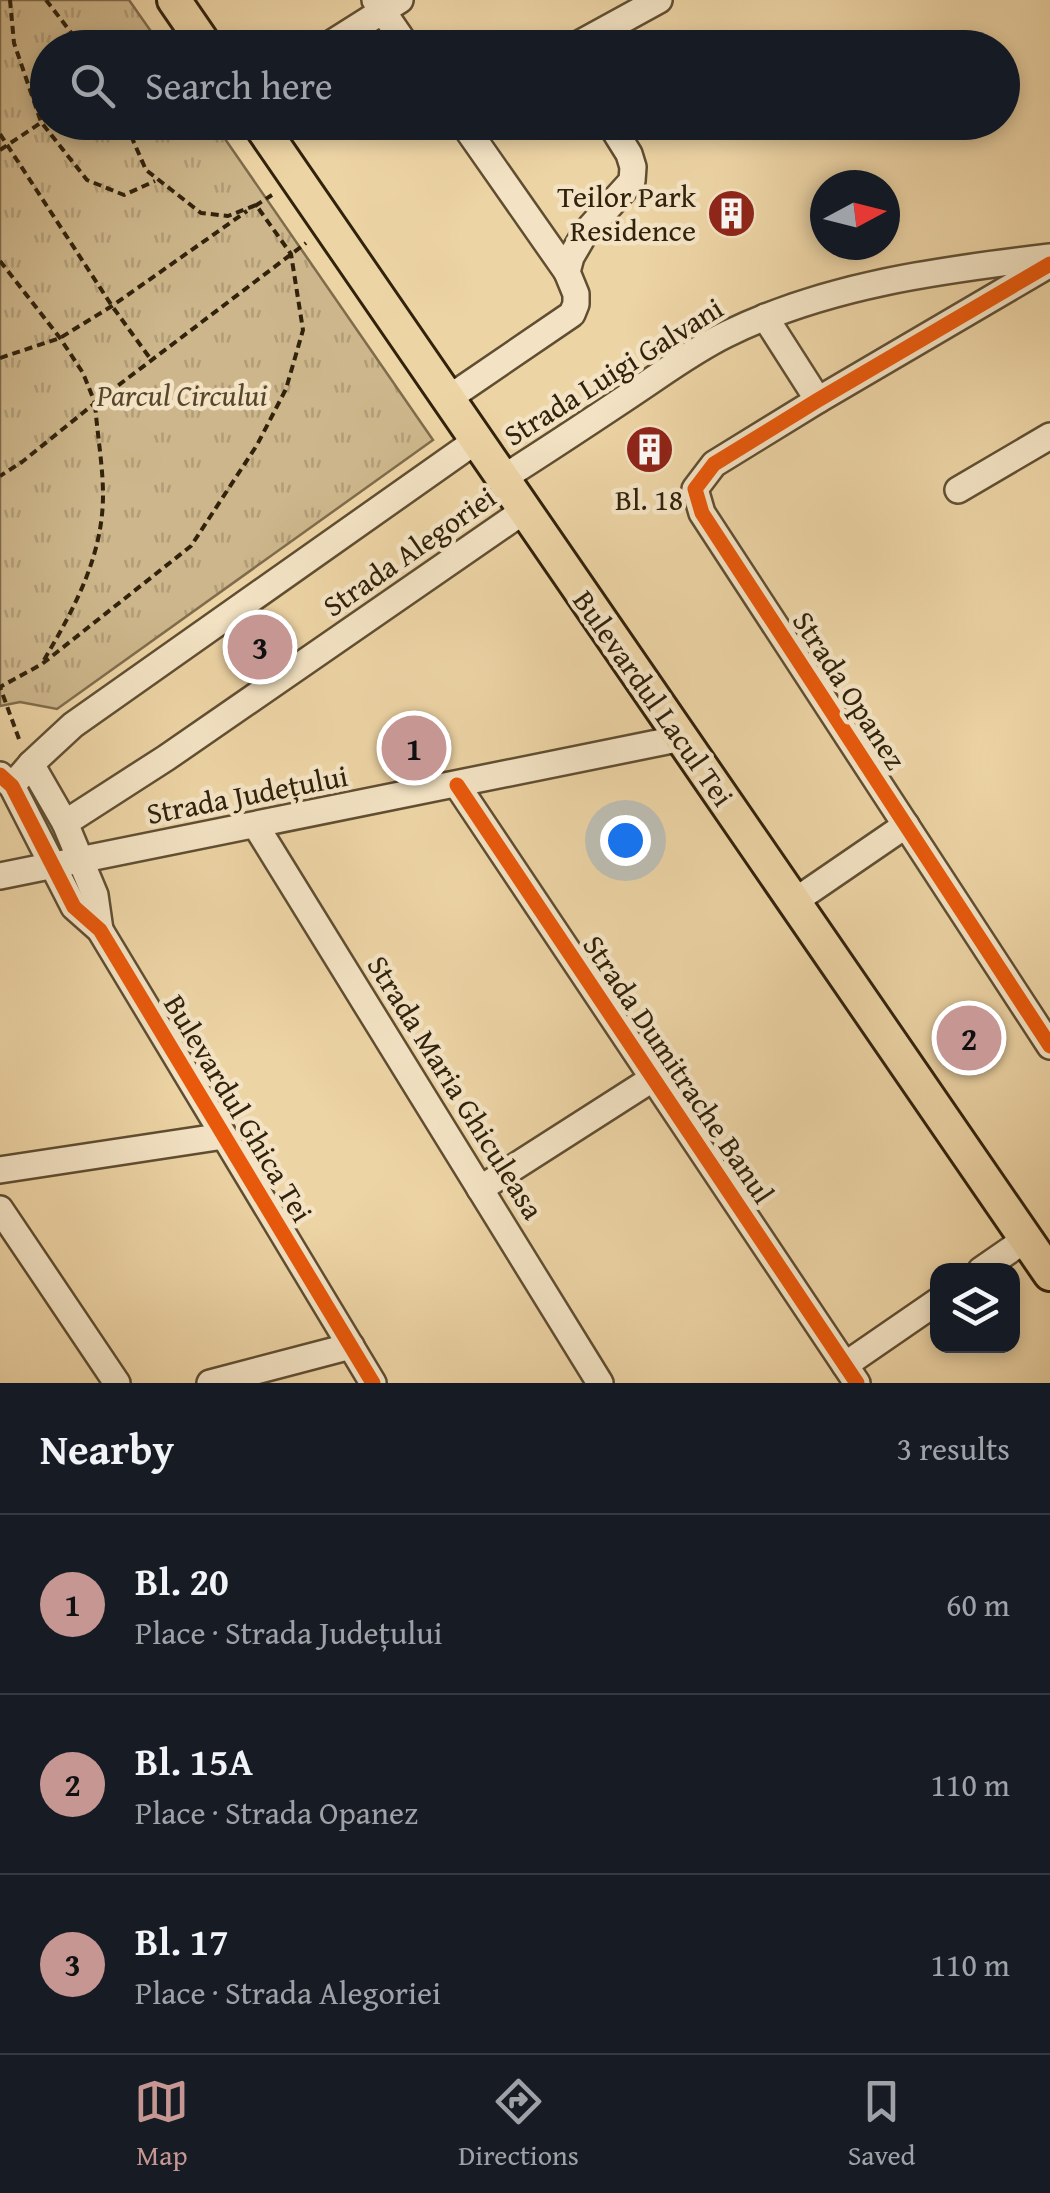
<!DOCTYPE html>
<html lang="en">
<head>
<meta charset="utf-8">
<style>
  :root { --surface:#171b24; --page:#242831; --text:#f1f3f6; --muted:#9ea1a6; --line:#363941; --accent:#c59692 }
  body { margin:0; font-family:"Gentium Book Plus",serif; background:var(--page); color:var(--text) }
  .controls { position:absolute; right:30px; bottom:30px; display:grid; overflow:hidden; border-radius:20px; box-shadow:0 5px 15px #0003 }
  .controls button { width:90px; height:90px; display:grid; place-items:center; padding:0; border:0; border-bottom:2px solid var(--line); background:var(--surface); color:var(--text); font:50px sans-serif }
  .compass { position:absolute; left:810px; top:170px; width:90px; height:90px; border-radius:50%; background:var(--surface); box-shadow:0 5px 15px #0003; rotate:83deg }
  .you { position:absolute; left:625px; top:840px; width:35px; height:35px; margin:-25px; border:8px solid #fff; border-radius:50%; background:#1a73e8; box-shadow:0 0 0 15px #1a73e833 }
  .badge { display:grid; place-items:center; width:65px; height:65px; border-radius:50%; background:var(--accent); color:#111; font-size:32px; font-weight:700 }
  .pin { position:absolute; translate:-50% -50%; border:5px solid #fff; box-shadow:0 2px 10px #0006 }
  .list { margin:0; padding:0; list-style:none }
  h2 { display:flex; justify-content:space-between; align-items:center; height:130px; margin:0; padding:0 40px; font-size:42px }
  h2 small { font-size:32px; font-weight:400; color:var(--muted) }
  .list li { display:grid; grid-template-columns:65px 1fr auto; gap:30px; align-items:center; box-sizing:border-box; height:180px; padding:0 40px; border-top:2px solid var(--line) }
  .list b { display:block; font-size:38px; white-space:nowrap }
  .list p { margin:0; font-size:32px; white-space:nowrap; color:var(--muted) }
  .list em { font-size:32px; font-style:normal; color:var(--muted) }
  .icon { flex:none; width:55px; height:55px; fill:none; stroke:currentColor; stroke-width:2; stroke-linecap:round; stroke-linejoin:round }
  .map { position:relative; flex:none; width:1050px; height:1383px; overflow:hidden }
  .search { position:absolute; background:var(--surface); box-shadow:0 5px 15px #0003; left:30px; right:30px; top:30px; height:110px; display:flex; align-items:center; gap:25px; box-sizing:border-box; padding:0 35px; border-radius:55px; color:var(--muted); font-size:38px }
  .sheet { height:670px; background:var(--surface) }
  nav { display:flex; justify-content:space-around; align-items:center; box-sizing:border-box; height:140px; border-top:2px solid var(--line); background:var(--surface); font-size:28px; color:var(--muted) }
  nav a { display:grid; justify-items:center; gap:5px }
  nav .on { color:var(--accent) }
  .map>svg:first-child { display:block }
  .park { fill:url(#park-tufts); stroke:#7f6c4c; stroke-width:2.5 }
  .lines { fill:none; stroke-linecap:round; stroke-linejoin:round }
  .minor-casing { stroke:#604e32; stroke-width:30 }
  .major-casing { stroke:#31220c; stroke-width:38 }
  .path { stroke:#31220c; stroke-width:4; stroke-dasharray:8 5; stroke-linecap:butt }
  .minor { stroke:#f3e3c4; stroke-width:25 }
  .major { stroke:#edd4a5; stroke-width:32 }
  .cycleway-casing { stroke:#f3e3c4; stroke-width:21 }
  .cycleway { stroke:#e8590c; stroke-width:15 }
  .labels { text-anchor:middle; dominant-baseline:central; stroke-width:9; stroke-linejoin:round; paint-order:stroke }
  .poi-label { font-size:30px; fill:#31220c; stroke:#f3e3c4; text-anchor:end }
  .street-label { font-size:30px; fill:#31220c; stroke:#f3e3c4 }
  .park-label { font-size:30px; font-style:italic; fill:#58472c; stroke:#f3e3c4 }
</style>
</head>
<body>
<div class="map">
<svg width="1050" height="1383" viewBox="0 0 1050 1383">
  <defs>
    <pattern id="park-tufts" width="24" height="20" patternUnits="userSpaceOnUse" patternTransform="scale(2.5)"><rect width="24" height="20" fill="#cdb68b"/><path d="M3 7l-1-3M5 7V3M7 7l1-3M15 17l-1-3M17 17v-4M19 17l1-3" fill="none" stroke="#b09c77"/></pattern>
  </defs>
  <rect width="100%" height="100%" fill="#edd4a5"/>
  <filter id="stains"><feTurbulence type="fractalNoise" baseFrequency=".002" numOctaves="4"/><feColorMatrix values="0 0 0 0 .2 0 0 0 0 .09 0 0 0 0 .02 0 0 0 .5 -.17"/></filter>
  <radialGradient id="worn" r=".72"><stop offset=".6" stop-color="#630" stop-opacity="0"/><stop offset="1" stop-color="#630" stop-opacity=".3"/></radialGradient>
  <polygon class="park" points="0,0 129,0 162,47 48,48 48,122 214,123 433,440 57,709 20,702 0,706"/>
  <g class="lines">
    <defs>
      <g id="minor">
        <polyline points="375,0 408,48"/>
        <polyline points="324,48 400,0"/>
        <polyline points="576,48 577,45 659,0"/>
        <polyline points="462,122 567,272"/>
        <polyline points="1050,264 818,400 714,464 695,489 702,513 1050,1046"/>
        <polyline points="765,317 818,400"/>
        <polyline points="449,398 572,314 576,304 576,294 567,272 571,257 585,233 632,181 633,167 629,154 609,122"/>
        <path d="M503 478C546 451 588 423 630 395 662 374 692 351 727 334 827 285 940 270 1050 257"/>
        <polyline points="958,490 1050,436"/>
        <polyline points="31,764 65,823"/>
        <polyline points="0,775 12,786 74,907 100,930 373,1383"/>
        <polyline points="457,785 857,1383"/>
        <polyline points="12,786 31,764 73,725 477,440"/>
        <polyline points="256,826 600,1383"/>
        <polyline points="0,876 682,738"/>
        <polyline points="795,901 906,825"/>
        <polyline points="100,930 95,895 65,823 166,758 525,510"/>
        <polyline points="0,1170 224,1136"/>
        <polyline points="480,1189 652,1079"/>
        <polyline points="0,1209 117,1383"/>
        <polyline points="981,1270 1026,1239"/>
        <polyline points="845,1365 938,1301"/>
        <polyline points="210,1383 351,1346"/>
      </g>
      <g id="major">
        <polyline points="174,0 207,48"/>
        <polyline points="258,122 1050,1274"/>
      </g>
    </defs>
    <use href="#minor" class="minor-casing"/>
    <use href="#major" class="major-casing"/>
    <g class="path">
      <polyline points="10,0 14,43 41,122 87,180 124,195 155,181"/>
      <polyline points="46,0 83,48"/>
      <polyline points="0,134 112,306 152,361"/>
      <polyline points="0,150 48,118"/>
      <polyline points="255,206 272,195"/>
      <polyline points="0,261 60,338 83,373 95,403 22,462 0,476"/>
      <polyline points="0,358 60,338 112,306 247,211"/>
      <path d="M44 660C74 609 103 556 103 495 103 465 97 433 95 403L306 243"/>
      <polyline points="19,739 0,687 42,664 191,546 257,445 286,389 303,330 291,254 256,205 228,216 201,213 146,170 125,122"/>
    </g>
    <use href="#minor" class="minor"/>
    <use href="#major" class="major"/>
    <defs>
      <g id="cycleway">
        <polyline points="1050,264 818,400 714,464 695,489 702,513 1050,1046"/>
        <polyline points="0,775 12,786 74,907 100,930 373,1383"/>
        <polyline points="457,785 857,1383"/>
      </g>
    </defs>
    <use href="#cycleway" class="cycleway-casing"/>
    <use href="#cycleway" class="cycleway"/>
  </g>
  <defs>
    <symbol id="building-disc" viewBox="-11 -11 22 22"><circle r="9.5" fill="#8f2418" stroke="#f3e3c4"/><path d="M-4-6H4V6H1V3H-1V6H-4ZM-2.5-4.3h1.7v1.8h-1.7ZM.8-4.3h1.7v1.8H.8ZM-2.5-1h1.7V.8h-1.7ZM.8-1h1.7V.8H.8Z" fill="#fff"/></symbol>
  </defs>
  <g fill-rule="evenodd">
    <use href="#building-disc" x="704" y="186" width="55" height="55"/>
    <use href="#building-disc" x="622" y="422" width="55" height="55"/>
  </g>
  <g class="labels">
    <g class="poi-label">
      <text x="696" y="196">Teilor Park<tspan x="696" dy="34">Residence</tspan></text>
      <text x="649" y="499" text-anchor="middle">Bl. 18</text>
    </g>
    <g class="street-label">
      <text transform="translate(613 371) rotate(-32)">Strada Luigi Galvani</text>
      <text transform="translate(409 551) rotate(-35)">Strada Alegoriei</text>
      <text transform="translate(850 690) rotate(57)">Strada Opanez</text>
      <text transform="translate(654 698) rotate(55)">Bulevardul Lacul Tei</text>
      <text transform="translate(247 794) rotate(-11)">Strada Județului</text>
      <text transform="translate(679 1069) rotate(56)">Strada Dumitrache Banul</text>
      <text transform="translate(456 1087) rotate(58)">Strada Maria Ghiculeasa</text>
      <text transform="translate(239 1108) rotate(59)">Bulevardul Ghica Tei</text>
    </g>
    <g class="park-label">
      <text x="182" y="395">Parcul Circului</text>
    </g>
  </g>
  <rect width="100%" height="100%" filter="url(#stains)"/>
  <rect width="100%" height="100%" fill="url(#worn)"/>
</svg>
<div class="controls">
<button><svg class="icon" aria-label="layers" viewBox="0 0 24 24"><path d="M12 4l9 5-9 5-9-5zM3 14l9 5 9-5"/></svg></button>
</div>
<svg class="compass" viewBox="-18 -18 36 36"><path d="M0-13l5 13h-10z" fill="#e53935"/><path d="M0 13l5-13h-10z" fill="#9ea1a6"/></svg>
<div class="you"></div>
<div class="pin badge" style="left:414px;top:748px">1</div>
<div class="pin badge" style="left:969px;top:1038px">2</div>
<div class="pin badge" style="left:260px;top:647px">3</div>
<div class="search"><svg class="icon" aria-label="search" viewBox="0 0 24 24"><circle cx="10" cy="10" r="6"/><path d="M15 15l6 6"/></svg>Search here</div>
</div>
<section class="sheet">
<h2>Nearby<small>3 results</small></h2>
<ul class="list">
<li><span class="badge">1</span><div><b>Bl. 20</b><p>Place · Strada Județului</p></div><em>60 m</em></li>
<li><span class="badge">2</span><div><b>Bl. 15A</b><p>Place · Strada Opanez</p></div><em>110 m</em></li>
<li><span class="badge">3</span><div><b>Bl. 17</b><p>Place · Strada Alegoriei</p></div><em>110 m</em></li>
</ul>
</section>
<nav>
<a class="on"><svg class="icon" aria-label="map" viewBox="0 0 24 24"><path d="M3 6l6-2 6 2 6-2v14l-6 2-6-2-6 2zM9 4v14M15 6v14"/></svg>Map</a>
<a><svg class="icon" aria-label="directions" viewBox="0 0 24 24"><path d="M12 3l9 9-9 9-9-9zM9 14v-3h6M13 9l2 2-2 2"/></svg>Directions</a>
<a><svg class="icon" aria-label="saved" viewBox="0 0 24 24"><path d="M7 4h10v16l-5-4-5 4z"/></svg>Saved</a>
</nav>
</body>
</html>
